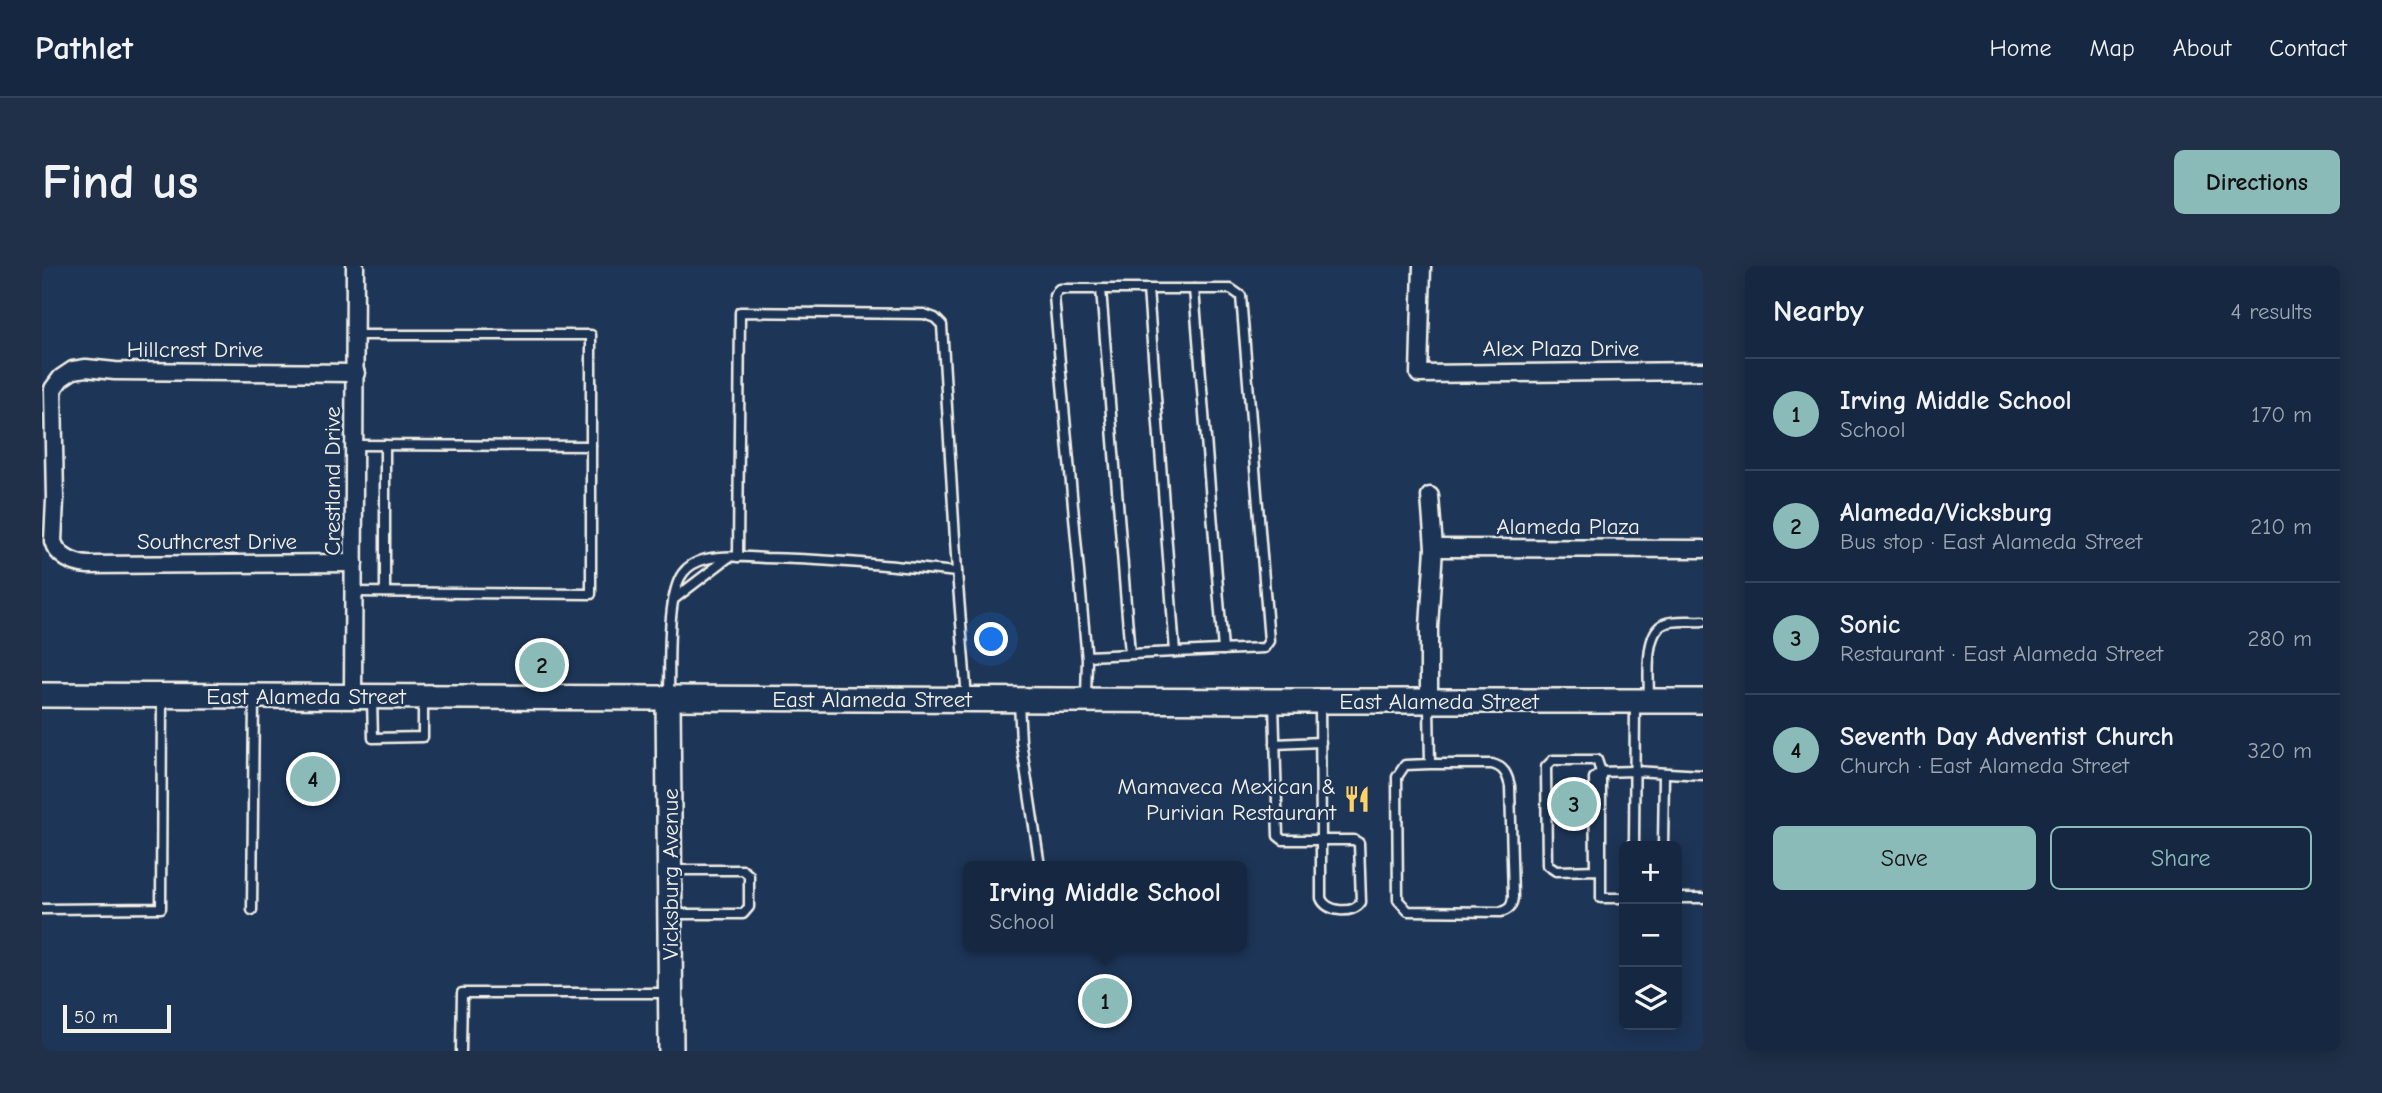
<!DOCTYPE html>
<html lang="en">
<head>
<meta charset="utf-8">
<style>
  :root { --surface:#162841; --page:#1f3048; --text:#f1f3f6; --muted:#9ea6b1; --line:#35445a; --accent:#8bbbb9 }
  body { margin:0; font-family:"Comic Neue",sans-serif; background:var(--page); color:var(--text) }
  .controls { position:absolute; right:21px; bottom:21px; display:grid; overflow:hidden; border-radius:10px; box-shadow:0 4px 18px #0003 }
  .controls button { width:63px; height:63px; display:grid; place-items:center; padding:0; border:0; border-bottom:2px solid var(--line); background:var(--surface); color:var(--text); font:35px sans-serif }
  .scale { position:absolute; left:21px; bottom:18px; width:108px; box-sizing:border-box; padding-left:7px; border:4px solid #f4f1e8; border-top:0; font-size:19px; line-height:24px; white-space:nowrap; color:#f4f1e8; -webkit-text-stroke:5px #1d3557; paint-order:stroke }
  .you { position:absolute; left:950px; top:374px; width:24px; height:24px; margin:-18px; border:5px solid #fff; border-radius:50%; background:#1a73e8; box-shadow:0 0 0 10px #1a73e833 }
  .badge { display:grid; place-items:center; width:46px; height:46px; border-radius:50%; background:var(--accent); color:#111; font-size:23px; font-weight:700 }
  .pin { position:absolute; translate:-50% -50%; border:4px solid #fff; box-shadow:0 2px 7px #0006 }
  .popup { position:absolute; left:921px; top:595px; width:284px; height:91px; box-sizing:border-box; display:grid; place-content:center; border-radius:10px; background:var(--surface); filter:drop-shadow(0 2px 5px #0005); font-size:23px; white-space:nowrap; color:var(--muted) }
  .popup b { font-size:26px; color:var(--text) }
  .popup::after { content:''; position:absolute; left:50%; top:100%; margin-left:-14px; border:14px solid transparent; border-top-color:var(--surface) }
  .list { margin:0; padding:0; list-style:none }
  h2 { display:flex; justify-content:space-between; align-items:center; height:91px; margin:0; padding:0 28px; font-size:30px }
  h2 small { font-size:23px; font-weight:400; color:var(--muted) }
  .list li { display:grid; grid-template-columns:46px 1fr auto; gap:21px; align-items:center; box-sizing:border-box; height:112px; padding:0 28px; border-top:2px solid var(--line) }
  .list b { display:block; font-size:26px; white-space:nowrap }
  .list p { margin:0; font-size:23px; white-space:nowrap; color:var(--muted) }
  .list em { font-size:23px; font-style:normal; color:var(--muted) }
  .actions { display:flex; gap:14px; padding:21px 28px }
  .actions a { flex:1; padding:16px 0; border:2px solid var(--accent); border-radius:10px; text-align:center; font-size:24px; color:var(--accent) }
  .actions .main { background:var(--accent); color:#111 }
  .icon { flex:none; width:38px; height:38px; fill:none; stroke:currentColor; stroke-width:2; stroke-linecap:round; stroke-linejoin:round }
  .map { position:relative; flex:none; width:1661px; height:785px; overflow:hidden; border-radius:10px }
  header { display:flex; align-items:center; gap:42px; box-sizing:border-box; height:98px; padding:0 35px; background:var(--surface); border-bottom:2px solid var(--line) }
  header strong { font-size:33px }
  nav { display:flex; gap:38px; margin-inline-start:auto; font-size:24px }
  .intro { display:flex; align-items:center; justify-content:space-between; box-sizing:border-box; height:168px; padding:0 42px }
  h1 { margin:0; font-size:49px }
  .button { padding:18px 32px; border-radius:10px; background:var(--accent); color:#111; font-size:24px; font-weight:700 }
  main { display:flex; gap:42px; padding:0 42px }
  aside { flex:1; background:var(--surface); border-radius:10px; box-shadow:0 4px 18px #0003 }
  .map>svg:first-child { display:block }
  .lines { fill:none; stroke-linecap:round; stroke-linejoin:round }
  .lane-casing { stroke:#f4f1e8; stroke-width:13 }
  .street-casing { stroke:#f4f1e8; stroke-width:21 }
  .secondary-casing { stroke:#f4f1e8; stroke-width:28 }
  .lane { stroke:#1d3557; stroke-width:8 }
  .street { stroke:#1d3557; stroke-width:16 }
  .secondary { stroke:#1d3557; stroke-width:23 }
  .labels { text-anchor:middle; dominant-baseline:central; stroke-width:5; stroke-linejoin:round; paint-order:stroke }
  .street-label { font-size:23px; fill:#f4f1e8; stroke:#1d3557 }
  .poi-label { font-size:23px; fill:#f4f1e8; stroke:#1d3557; text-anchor:end }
</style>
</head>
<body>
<header>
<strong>Pathlet</strong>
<nav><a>Home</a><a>Map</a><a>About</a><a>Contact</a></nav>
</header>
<div class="intro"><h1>Find us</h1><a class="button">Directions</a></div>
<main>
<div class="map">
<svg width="1661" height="785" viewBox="0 0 1661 785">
  <rect width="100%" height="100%" fill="#1d3557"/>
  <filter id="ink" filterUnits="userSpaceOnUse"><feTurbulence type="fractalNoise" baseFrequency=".0143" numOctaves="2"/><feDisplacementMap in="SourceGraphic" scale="14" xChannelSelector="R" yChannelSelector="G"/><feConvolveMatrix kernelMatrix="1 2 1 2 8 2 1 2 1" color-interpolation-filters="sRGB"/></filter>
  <g filter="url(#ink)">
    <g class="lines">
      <defs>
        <g id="lane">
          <polyline points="1059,23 1088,388"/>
          <polyline points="1106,23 1133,386"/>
          <polyline points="1152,23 1181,384"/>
          <polyline points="313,179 549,180"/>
          <polyline points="343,179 343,326"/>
          <polyline points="696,291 698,46 882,48 893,52 900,59 915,306"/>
          <polyline points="312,326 549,328 549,69 314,69"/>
          <polyline points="632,333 687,291"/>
          <path d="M627 428C628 400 624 329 641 307 646 300 656 295 664 293 683 289 704 291 723 292 787 293 851 300 915 306L925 433"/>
          <polyline points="1044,431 1045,394 1012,30 1017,23 1189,23 1199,30 1227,375 1222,382 1045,390"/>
          <path d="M1607 432C1607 413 1602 367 1622 358 1633 353 1649 356 1661 355"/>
          <polyline points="330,433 331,472 381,471 381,433"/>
          <polyline points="977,437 979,475 998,600"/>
          <path d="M1232 438 1236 570 1241 574H1279V632C1284 646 1311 649 1319 636L1317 577 1312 574H1279L1278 438"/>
          <path d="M1387 439 1388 498H1450C1462 501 1465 508 1468 520L1471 631C1470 640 1468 643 1459 646L1366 645 1356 634 1355 511 1363 499 1388 498"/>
          <polyline points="1233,478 1279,476"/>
          <polyline points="1592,580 1593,438"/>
          <polyline points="1621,580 1622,508"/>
          <polyline points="630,604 701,604 707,609 707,641 701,648 631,648"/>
          <polyline points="1553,604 1552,512 1559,506 1592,505 1661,509"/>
          <polyline points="1559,604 1514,605 1505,599 1504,501 1511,494 1555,494 1559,506 1559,632 1582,632"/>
          <polyline points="1635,632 1661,632"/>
          <polyline points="0,643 119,642 120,432"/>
          <polyline points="210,644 212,433"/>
          <polyline points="419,785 420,727 626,727"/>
        </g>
        <g id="street">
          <polyline points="1380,0 1377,108 1661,105"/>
          <polyline points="1392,282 1661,283"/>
          <path d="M312 297 46 299C31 298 15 290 11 275L13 234 11 123 19 112 31 104 44 102 73 105 314 107"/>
          <polyline points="311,430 313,0"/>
          <polyline points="1387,436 1387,361 1392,282 1388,230"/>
        </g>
        <g id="secondary">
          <polyline points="0,429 1232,435 1661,435"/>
          <polyline points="626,431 629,785"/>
        </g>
      </defs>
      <use href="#lane" class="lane-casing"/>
      <use href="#street" class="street-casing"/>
      <use href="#secondary" class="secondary-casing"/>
      <use href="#lane" class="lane"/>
      <use href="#street" class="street"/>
      <use href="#secondary" class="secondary"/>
    </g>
  </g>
  <defs>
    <symbol id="restaurant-bare" viewBox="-9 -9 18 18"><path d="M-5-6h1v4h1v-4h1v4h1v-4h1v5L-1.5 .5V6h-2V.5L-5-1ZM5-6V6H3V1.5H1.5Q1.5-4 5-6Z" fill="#ffd166" stroke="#1d3557" stroke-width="2.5" paint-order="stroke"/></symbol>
  </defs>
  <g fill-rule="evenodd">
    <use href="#restaurant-bare" x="1296" y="514" width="38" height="38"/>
  </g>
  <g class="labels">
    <g class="street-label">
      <text x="1519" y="82">Alex Plaza Drive</text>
      <text x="153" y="83">Hillcrest Drive</text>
      <text transform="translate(290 215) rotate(-90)">Crestland Drive</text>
      <text x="1526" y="260">Alameda Plaza</text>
      <text x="175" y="275">Southcrest Drive</text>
      <text x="264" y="430">East Alameda Street</text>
      <text x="830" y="433">East Alameda Street</text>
      <text x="1397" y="435">East Alameda Street</text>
      <text transform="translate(628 608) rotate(-90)">Vicksburg Avenue</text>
    </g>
    <g class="poi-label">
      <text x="1294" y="520">Mamaveca Mexican &amp;<tspan x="1294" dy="26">Purivian Restaurant</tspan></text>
    </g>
  </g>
</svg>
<div class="controls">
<button>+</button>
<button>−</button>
<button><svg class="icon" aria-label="layers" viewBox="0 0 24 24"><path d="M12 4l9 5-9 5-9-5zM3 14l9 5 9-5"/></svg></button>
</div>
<div class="scale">50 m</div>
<div class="you"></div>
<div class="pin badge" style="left:1063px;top:735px">1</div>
<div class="popup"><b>Irving Middle School</b>School</div>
<div class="pin badge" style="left:500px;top:399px">2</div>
<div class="pin badge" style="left:1532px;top:538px">3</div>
<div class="pin badge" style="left:271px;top:513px">4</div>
</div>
<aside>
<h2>Nearby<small>4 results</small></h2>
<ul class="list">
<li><span class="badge">1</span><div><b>Irving Middle School</b><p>School</p></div><em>170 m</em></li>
<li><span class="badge">2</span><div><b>Alameda/Vicksburg</b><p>Bus stop · East Alameda Street</p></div><em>210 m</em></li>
<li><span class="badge">3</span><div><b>Sonic</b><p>Restaurant · East Alameda Street</p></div><em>280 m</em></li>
<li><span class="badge">4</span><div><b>Seventh Day Adventist Church</b><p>Church · East Alameda Street</p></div><em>320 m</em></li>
</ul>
<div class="actions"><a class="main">Save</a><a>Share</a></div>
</aside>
</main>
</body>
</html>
